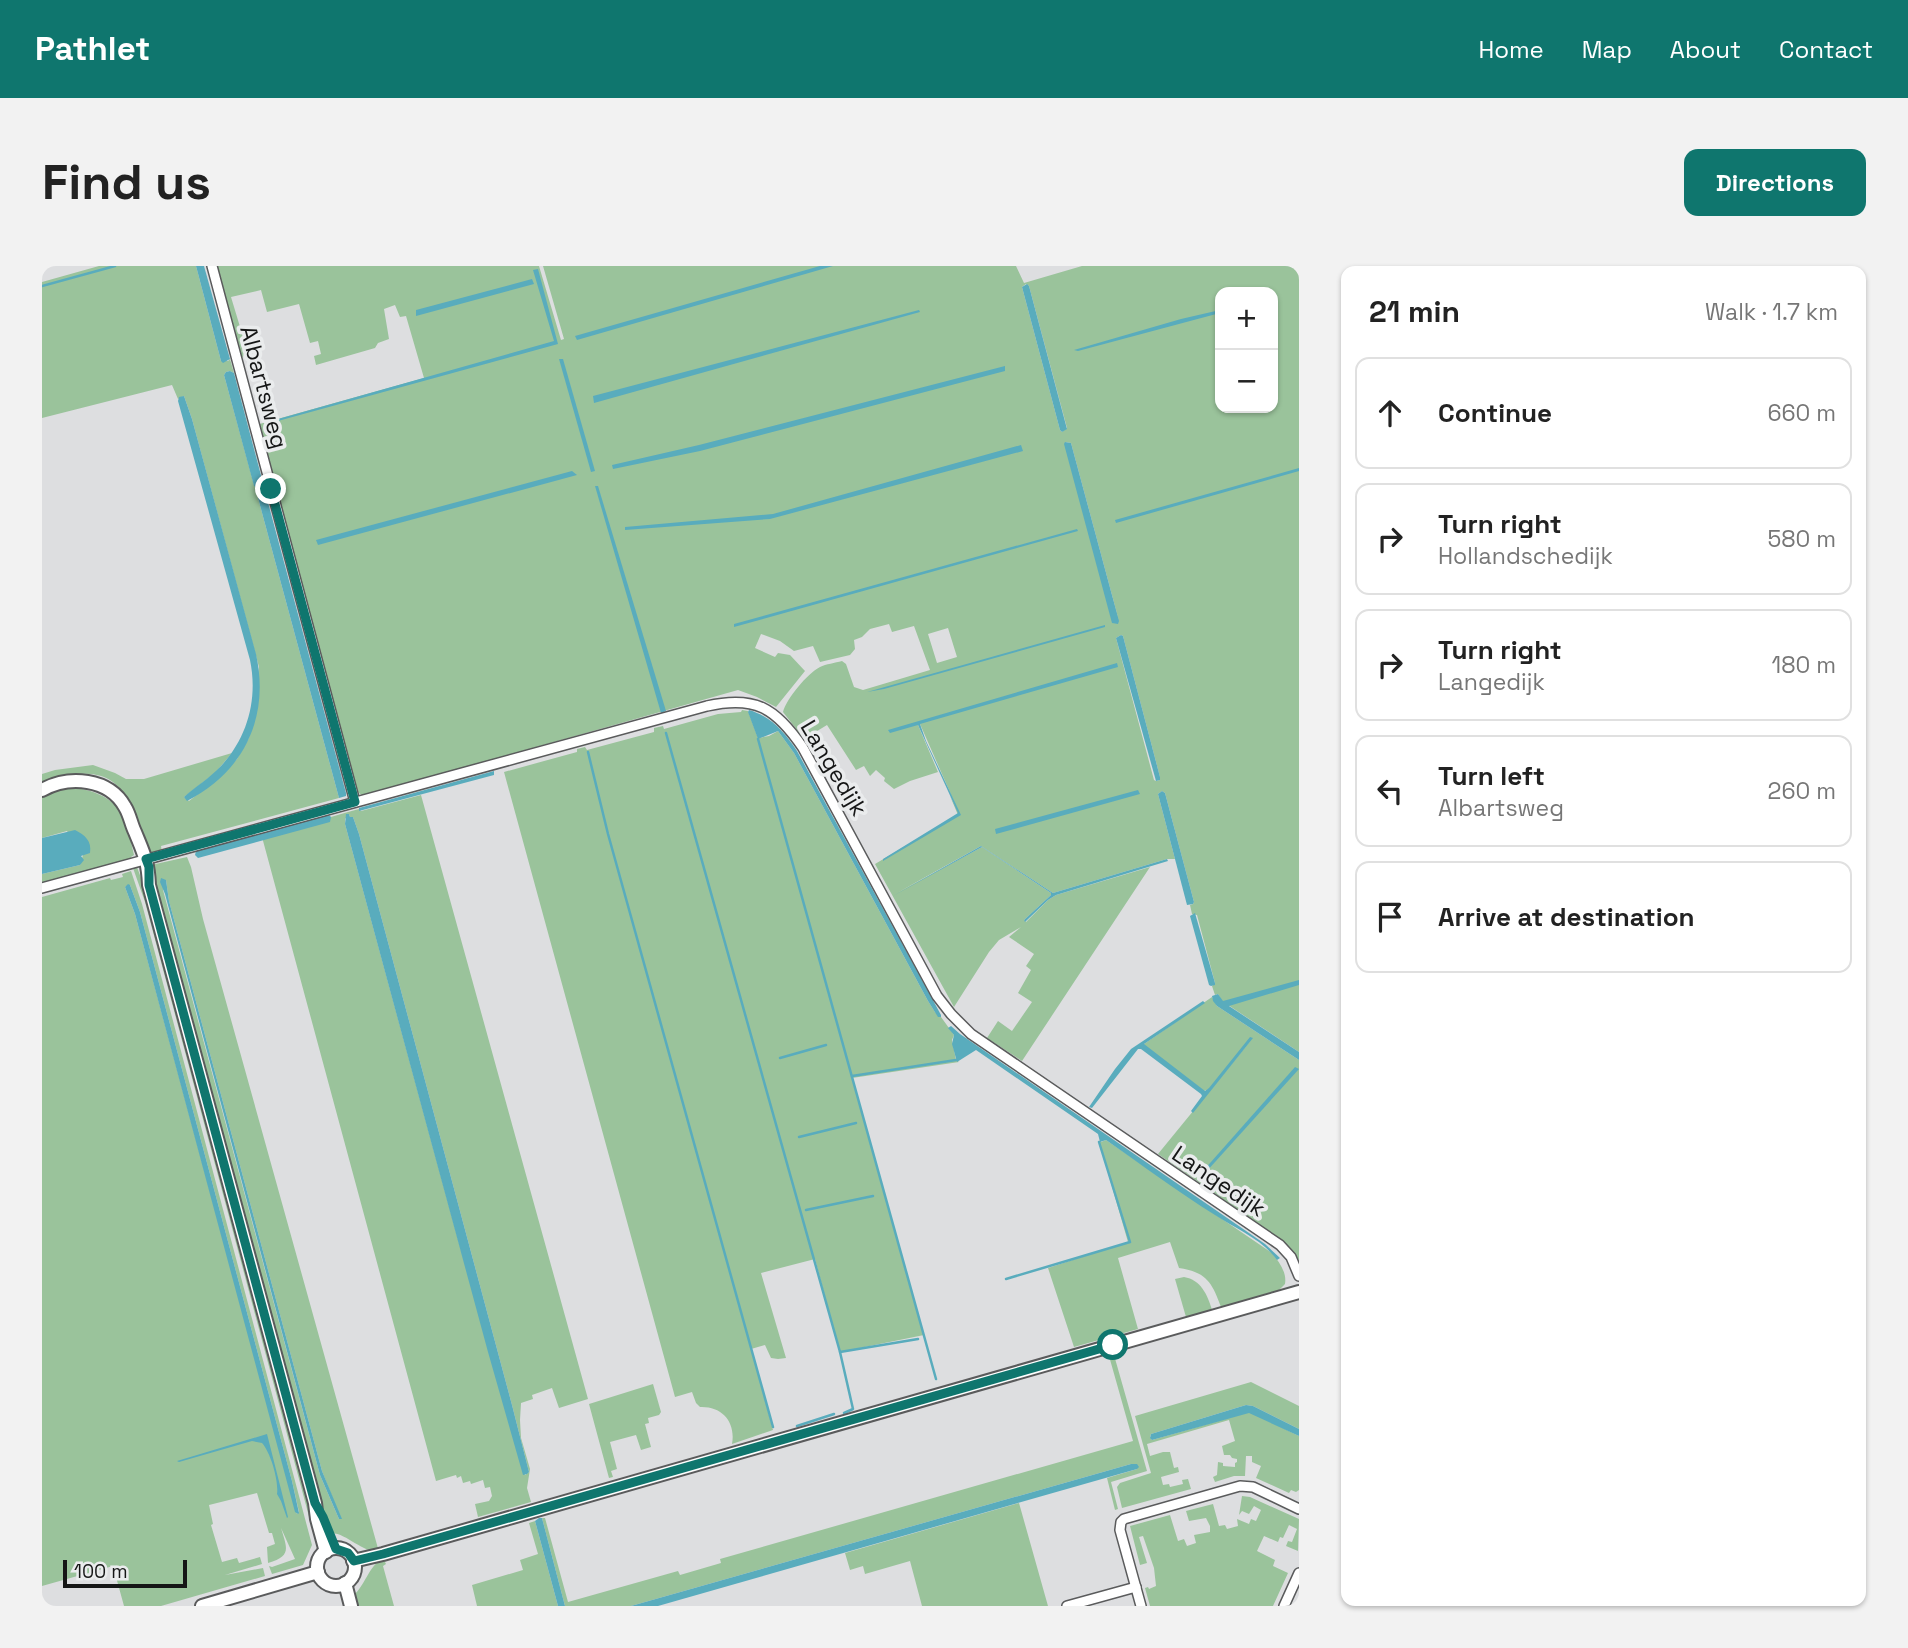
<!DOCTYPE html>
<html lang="en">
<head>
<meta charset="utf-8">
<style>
  :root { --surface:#fff; --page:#f2f2f2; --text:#222; --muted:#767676; --line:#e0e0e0; --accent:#0f766e }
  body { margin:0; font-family:"Space Grotesk",sans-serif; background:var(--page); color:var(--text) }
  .controls { position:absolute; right:21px; top:21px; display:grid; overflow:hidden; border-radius:14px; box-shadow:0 2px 5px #0004 }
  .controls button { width:63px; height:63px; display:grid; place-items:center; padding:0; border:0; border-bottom:2px solid var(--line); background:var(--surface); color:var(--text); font:35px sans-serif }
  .scale { position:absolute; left:21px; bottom:18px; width:124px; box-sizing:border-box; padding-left:7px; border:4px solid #151616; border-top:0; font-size:19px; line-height:24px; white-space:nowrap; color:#151616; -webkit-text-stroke:5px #eaeced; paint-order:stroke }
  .stop { position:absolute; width:21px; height:21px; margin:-16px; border:5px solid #0f766e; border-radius:50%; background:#fff }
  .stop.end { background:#0f766e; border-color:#fff; box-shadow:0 2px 7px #0008 }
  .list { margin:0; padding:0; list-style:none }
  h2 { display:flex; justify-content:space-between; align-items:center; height:91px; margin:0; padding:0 28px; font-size:30px }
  h2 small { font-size:23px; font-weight:400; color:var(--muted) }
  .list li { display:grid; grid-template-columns:46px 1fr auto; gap:21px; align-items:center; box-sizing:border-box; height:112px; margin:0 14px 14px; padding:0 14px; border:2px solid var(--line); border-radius:14px }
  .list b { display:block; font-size:26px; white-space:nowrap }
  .list p { margin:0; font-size:23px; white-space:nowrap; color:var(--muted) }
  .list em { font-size:23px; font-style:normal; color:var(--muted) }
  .icon { flex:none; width:38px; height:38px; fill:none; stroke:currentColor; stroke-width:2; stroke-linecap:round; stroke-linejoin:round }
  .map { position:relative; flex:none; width:1257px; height:1340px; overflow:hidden; border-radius:14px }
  header { display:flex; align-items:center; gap:42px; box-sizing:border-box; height:98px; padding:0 35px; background:var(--accent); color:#fff }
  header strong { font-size:33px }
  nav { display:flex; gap:38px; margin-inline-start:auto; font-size:24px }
  .intro { display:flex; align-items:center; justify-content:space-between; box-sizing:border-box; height:168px; padding:0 42px }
  h1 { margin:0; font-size:49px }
  .button { padding:18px 32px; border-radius:14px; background:var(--accent); color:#fff; font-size:24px; font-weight:700 }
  main { display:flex; gap:42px; padding:0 42px }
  aside { flex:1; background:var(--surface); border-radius:14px; box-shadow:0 2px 5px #0004 }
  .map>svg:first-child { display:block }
  .green { fill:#9ac39b; fill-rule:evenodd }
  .water { fill:#59acbd }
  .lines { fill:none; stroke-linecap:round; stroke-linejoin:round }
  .stream { stroke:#59acbd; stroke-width:2.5 }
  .street-casing { stroke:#5a5b5c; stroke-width:12 }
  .secondary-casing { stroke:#5a5b5c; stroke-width:16 }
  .street { stroke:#fff; stroke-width:9 }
  .secondary { stroke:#fff; stroke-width:12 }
  .route { stroke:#0f766e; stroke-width:9 }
  .labels { text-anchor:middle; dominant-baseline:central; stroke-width:7; stroke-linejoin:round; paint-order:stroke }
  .street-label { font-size:23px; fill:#151616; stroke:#eaeced }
</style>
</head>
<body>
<header>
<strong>Pathlet</strong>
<nav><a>Home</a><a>Map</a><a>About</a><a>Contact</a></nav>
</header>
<div class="intro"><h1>Find us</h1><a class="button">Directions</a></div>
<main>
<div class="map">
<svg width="1257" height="1340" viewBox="0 0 1257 1340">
  <rect width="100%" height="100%" fill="#dddee0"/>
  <g class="green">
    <path d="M57 0H154L179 95H186L188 93 192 107 188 105 184 106 182 109 212 219 216 222 218 230 216 232 297 532 119 580 120 586 110 589 109 586 105 587C94 551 86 504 38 508 25 510 13 514 0 516V508L13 504 51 499 73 507 84 513H102L190 487 173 507 142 531 147 535 179 510 195 493 207 472 217 401 150 153 142 130 136 133 130 119 0 152V16Z"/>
    <path d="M172 0H497L519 74 522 73 501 0H974L982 17 1040 0H1257V786L1180 735 1176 728 1173 729 1170 720 1173 717 1155 649 1150 648 1148 639 1151 638 1152 636 1123 527 1120 525 1116 528 1133 593H1125L1011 627 939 580 855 627 940 581 1009 627V629L982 654 984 656 1006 634 1014 629 1108 601 980 795 945 772 956 755 970 765 990 736 976 727 989 704 984 700 992 688 967 671 979 661 957 674 947 686 912 741 833 598 916 549 908 530 918 549 878 458 876 459 896 506 868 515 852 523 842 515 843 512 834 504 828 510 822 500 814 504 785 459 762 473 741 446C745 432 765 408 778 401 784 398 793 397 800 395L804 398 812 421 821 424 888 404 872 360 850 366 847 358 828 363 820 371 812 374 813 383 808 389 778 396 771 380 752 385 738 375 719 368 713 382 733 391 736 387 748 389 763 405 734 441 715 431 696 424 321 530 313 524 214 159 382 112 364 50 358 51 353 39 342 43 347 73 336 77 333 82 274 99 272 90 279 88 276 75 268 77 257 38 225 46 219 24 189 31 205 84 200 92H197ZM984 18 987 20 1025 162 1020 166 1018 164 980 21ZM1178 26H1231V142H1178ZM1023 176 1029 177 1077 355ZM906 362 915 391 895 397 886 368ZM1079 369 1081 370 1118 511V514L1114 515 1112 514 1074 372Z"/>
    <path d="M700 444 706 445 716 472 727 470 736 465 752 487 886 735 893 746 899 751 912 769 910 774 914 794 917 796 810 812 882 1069 798 1086 773 993 719 1007 744 1092 736 1093 729 1092 723 1079 709 1083 731 1164 690 1178C694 1156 680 1140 658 1141L654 1137 650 1126 633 1131 462 506 535 486V483L543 481 545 484 612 466V462L621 460 622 463 676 448 699 446Z"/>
    <path d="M23 522C47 521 75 531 84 556 88 567 89 578 92 589L89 591 90 595 0 619V608L38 599 41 589 25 565 0 572V529Z"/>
    <path d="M379 529 546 1133 517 1142 510 1122 490 1129 491 1133 479 1137 478 1154 479 1172 488 1203 485 1222 489 1236 436 1251 433 1238 447 1235 450 1230 448 1221 443 1222 441 1214 429 1218 428 1215 421 1217 419 1210 415 1212 414 1209 394 1215 220 571 306 546 317 543 319 545ZM307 548 308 551H311L317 568 470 1139 487 1206 483 1209 417 977 303 558V553Z"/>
    <path d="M145 591 149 601 161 653 337 1286C320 1286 305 1268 290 1267L274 1223 115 631 109 599ZM124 614 127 635 280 1205 299 1253H297L278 1209 121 624Z"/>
    <polygon points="95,601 107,634 276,1271 273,1273 103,636 91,602"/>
    <path d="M89 605 100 638 270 1279 261 1299 230 1308 227 1300 230 1301 253 1293 239 1262C245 1282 250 1290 226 1297L225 1281 233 1278 230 1267H227L215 1227 167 1239 171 1258 169 1259 180 1296 195 1292 197 1297 218 1291 220 1298 183 1309 221 1302 223 1310 119 1340H82L71 1300 0 1320V631L68 612 69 614 81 611 80 608ZM88 619 98 646 250 1215 257 1246 255 1248 93 648 83 621Z"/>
    <polygon points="1170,731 1175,740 1257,794 1257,994 1247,982 1224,963 1116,888 1210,773 1167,823 1162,825 1102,779 1102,778"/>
    <path d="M1058 874 1059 876 1064 874 1230 987C1237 996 1245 1006 1243 1018L1237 1024 1179 1041C1170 1016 1164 1006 1137 1002L1128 976 1076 992 1096 1063 1032 1081 1006 1002 1086 976 1057 876Z"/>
    <path d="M1142 1011C1159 1014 1165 1028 1170 1044L1144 1051 1133 1013Z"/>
    <polygon points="1072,1089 1105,1205 1069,1216 1076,1243 1073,1244 1065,1212 1095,1203 1095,1198 1089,1198 589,1340 523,1340 500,1252 503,1252 526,1336 636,1305 638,1309 679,1297 678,1293 1091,1175 1067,1090"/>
    <polygon points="1209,1116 1257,1140 1257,1163 1211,1140 1204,1139 1109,1168 1108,1171 1110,1174 1204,1147 1210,1147 1257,1170 1257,1224 1254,1226 1249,1224 1247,1227 1214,1212 1219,1200 1210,1196 1210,1190 1204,1190 1203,1210 1192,1210 1173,1216 1171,1211 1175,1209 1176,1196 1181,1197 1181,1200 1193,1201 1193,1197 1195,1196 1195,1193 1190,1192 1188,1189 1182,1189 1180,1180 1193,1175 1187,1154 1105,1178 1108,1190 1121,1186 1128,1186 1132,1202 1136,1201 1137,1206 1119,1211 1121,1219 1127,1218 1128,1221 1141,1218 1140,1214 1146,1213 1149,1223 1080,1242 1075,1221 1078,1217 1109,1207 1093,1150"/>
    <polygon points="611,1118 619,1146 617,1149 606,1152 607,1157 603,1158 609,1181 599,1184 594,1169 568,1176 575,1203 569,1205 571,1211 567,1212 547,1138"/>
    <polygon points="1200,1230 1208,1231 1257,1253 1256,1285 1244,1280 1246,1275 1250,1276 1255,1263 1247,1259 1241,1272 1238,1271 1236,1276 1222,1270 1215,1285 1233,1294 1231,1300 1246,1307 1231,1340 1108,1340 1103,1322 1106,1321 1107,1323 1114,1320 1112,1302 1101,1270 1097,1271 1105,1297 1098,1299 1088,1260 1128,1249 1136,1275 1142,1273 1145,1280 1154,1277 1152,1269 1168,1266 1168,1260 1164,1252 1147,1255 1144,1245 1171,1238 1177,1260 1183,1259 1185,1263 1196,1260 1195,1253 1207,1258 1209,1253 1214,1255 1219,1244 1212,1240 1207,1248 1200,1245 1197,1249"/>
    <polygon points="977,1237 1006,1340 880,1340 868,1295 823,1308 821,1300 808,1304 803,1287"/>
    <polygon points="493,1255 516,1340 435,1340 430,1319 481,1304 478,1294 496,1288 487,1257"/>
    <path d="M341 1292 344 1298 341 1300 352 1340H311V1330C323 1320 326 1301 341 1292Z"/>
  </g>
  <g class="water">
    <polygon points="154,0 162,0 188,93 181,97 179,95"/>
    <polygon points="778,0 791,0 535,74 533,70"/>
    <polygon points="496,3 516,78 225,158 222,157 512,75 491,4"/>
    <polygon points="490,13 492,18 374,50 374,44"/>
    <polygon points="985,18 987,20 1025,163 1020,166 1018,164 980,21"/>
    <polygon points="877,44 878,46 552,137 551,130"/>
    <polygon points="1178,44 1178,47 1036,85 1032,84 1139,53"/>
    <polygon points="517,93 521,93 553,205 549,206"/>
    <polygon points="963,100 963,105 658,185 571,203 570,199 657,179"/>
    <polygon points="188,105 192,107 221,217 219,220 216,222 212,220 182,109 184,106"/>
    <path d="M142 130 150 153 214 388C228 451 202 506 145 535L142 531C154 520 168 512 179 500 206 471 216 432 208 394L136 135 137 131Z"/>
    <polygon points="1023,176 1029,177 1077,355 1076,358 1070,357 1022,178"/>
    <polygon points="979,179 981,185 728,253 583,264 583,261 731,248"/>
    <polygon points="1257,202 1257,205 1074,257 1073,254"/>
    <polygon points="530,205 535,209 276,279 274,274"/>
    <polygon points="553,220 556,220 624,445 619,447"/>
    <polygon points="222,229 224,229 304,527 304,530 297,532 216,232"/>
    <polygon points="1035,263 1036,265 692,361 692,358"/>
    <polygon points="1063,359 1063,361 842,423 825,426"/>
    <polygon points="1079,369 1081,370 1118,511 1118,514 1114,515 1074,372"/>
    <polygon points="1075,397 1076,401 878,458 884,475 919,549 841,595 841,593 916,547 876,459 848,467 846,464"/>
    <path d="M707 444C730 451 742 466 755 485L899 749V751H896L886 735 752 487 736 465 716 473 706 446Z"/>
    <polygon points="452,505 452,509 317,545 317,542"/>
    <polygon points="1096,524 1098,528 954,568 953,563"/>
    <polygon points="1120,525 1123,527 1152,636 1151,638 1145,639 1116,528"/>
    <polygon points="286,548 289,551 288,556 156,592 153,589 154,585"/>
    <polygon points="304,548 307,548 308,551 311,551 317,568 470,1139 487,1206 485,1208 481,1209 446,1086 303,558"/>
    <path d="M33 564C43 569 50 575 48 587L39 590 42 594 38 599 0 608V572Z"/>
    <polygon points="939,580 1011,627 1125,593 1126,595 1014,629 1006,634 983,656 982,654 1009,629 1009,627 940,581 851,630"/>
    <polygon points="119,612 124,614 127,635 280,1205 300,1253 297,1253 278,1209 123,628 118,616"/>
    <polygon points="86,618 88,619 98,646 250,1215 257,1247 256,1248 253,1246 93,648 83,621"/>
    <polygon points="1153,647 1173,717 1173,719 1169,720 1167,719 1148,650"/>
    <polygon points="1257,714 1257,719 1187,740 1257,786 1257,794 1175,740 1171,735 1170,730 1176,728 1181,735"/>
    <polygon points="1161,735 1163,737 1102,778 1163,825 1167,822 1208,771 1211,772 1151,847 1149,845 1160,830 1159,828 1099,783 1096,783 1050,842 1047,841 1073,803 1089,783"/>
    <path d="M909 760 918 768 1223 978 1238 992 1235 994C1220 973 1194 963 1173 949 1136 926 1100 899 1064 874L1058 876 1056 868 934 784 915 796 910 778 912 769 906 762Z"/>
    <polygon points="1253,801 1257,803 1164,906 1161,905"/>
    <polygon points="1204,1139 1211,1140 1257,1163 1257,1170 1207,1147 1110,1174 1108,1172 1109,1168"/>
    <path d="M225 1168 246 1251 245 1252 239 1235 235 1228C237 1216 229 1187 220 1177L210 1175 137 1196 135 1195Z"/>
    <polygon points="1089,1198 1095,1198 1097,1201 1095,1203 616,1340 589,1340"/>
    <polygon points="497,1252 500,1252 523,1340 516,1340 493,1255"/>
  </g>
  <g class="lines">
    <g class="stream">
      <polyline points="0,20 73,0"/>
      <polyline points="624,467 798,1086 876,1073"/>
      <polyline points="716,473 894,1113"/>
      <polyline points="546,486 566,568 731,1161"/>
      <polyline points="738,792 784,779"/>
      <polyline points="810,810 914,794"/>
      <polyline points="757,871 814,857"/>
      <polyline points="764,944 831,930"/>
      <polyline points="964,1013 1088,976 1057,876"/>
      <polyline points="798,1086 811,1143 802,1147"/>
      <polyline points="755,1160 792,1148"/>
    </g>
    <defs>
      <g id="street">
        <polyline points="170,0 313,536"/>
        <path d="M0 622 665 440C713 429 734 442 761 482L895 730 909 748 929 768 1238 979 1249 991 1257 1010"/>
        <polyline points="1025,1340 1094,1321"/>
        <polyline points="1099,1340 1078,1264 1079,1256 1082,1253 1198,1220 1211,1221 1257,1243"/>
        <polyline points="1242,1340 1257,1307"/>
      </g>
      <g id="secondary">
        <path d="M0 524C27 509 67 512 83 541 88 549 89 558 93 566 102 588 106 595 107 619L273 1237 275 1253 284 1286"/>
        <circle cx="294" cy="1301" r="19"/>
        <polyline points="311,1295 341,1288 1257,1026"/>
        <polyline points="303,1317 309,1340"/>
        <polyline points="160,1340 276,1306"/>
      </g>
    </defs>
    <use href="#street" class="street-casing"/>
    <use href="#secondary" class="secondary-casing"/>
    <use href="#street" class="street"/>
    <use href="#secondary" class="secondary"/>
  </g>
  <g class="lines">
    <polyline class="route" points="229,223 313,536 104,593 107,601 107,619 273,1237 281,1251 294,1283 306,1287 312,1295 341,1288 1071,1079"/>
  </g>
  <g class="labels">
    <g class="street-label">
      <text transform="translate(222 121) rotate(75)">Albartsweg</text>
      <text transform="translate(792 502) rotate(59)">Langedijk</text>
      <text transform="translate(1177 915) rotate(34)">Langedijk</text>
    </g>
  </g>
</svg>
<div class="controls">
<button>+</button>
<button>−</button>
</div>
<div class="scale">100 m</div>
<div class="stop" style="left:1071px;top:1079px"></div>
<div class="stop end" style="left:229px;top:223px"></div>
</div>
<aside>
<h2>21 min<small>Walk · 1.7 km</small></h2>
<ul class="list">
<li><svg class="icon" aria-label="ahead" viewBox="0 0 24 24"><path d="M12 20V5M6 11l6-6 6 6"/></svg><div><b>Continue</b></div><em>660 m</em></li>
<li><svg class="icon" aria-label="right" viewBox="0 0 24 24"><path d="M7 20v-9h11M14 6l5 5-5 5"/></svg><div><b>Turn right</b><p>Hollandschedijk</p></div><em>580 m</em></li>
<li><svg class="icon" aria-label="right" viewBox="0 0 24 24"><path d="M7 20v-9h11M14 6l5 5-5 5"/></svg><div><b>Turn right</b><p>Langedijk</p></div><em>180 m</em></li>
<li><svg class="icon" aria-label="left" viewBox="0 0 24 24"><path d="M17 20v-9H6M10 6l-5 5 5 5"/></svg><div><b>Turn left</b><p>Albartsweg</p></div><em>260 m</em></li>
<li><svg class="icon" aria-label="arrive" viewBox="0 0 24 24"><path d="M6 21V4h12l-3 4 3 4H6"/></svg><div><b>Arrive at destination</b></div></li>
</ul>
</aside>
</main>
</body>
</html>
